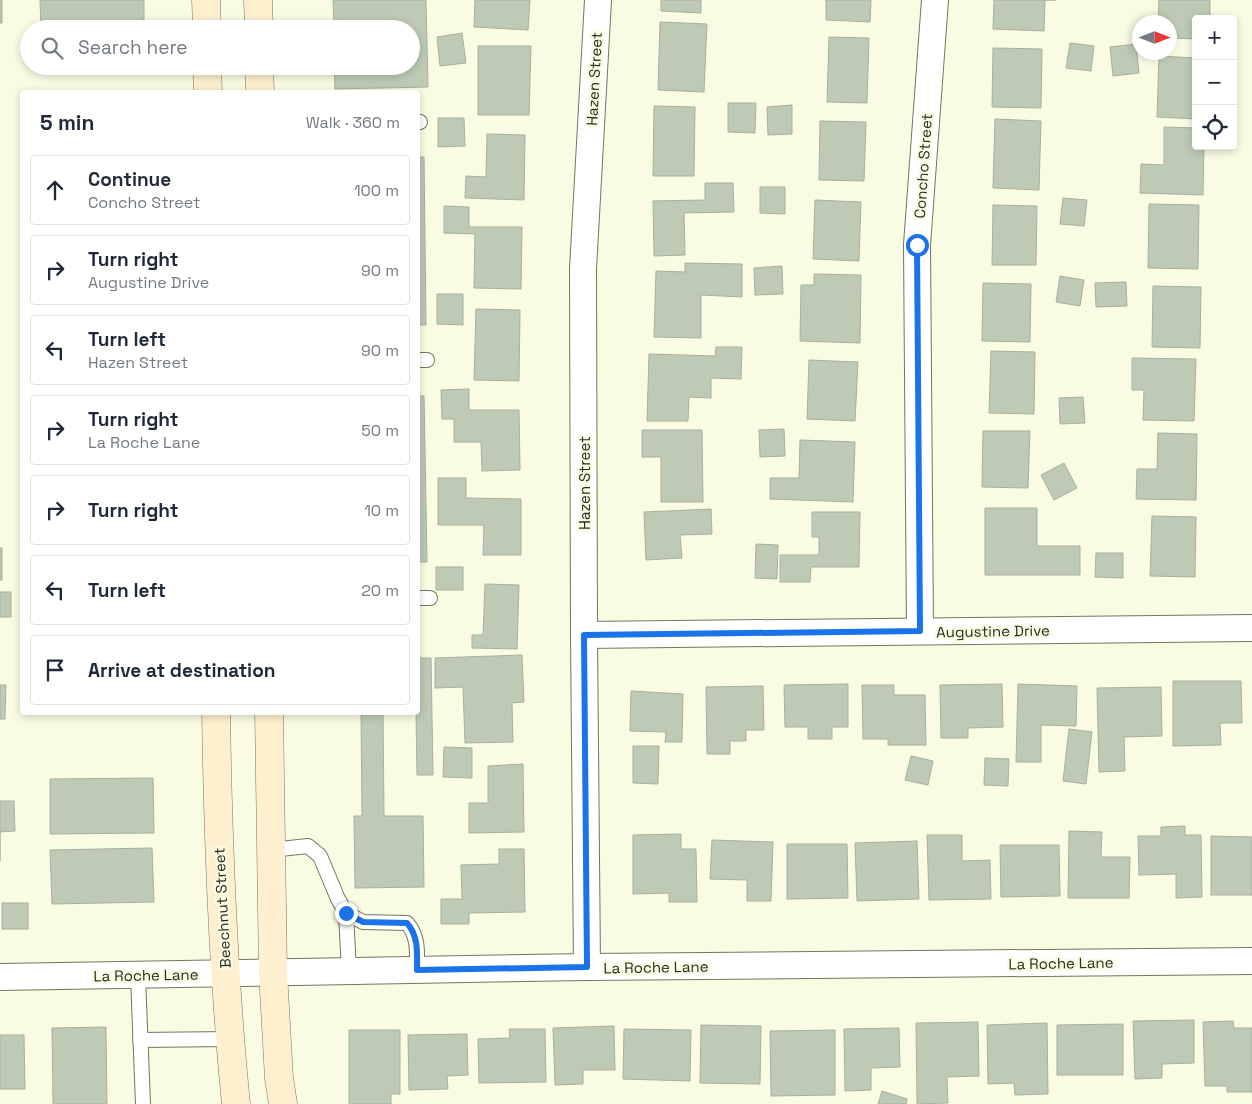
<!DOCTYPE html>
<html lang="en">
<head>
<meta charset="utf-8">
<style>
  :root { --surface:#fff; --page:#f6f6f7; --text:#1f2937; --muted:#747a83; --line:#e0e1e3 }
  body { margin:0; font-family:"Space Grotesk",sans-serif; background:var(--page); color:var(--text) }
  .controls { position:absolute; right:15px; top:15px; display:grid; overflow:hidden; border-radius:5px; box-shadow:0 2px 8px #0003 }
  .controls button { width:45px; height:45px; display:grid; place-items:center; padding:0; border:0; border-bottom:1px solid var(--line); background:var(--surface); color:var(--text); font:25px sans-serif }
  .compass { position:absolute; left:1132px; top:15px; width:45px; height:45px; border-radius:50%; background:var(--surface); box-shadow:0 2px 8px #0003; rotate:90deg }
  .stop { position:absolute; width:15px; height:15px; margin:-11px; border:4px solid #1a73e8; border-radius:50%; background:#fff }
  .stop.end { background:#1a73e8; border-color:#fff; box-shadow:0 1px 5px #0008 }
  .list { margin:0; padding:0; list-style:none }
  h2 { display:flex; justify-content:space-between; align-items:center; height:65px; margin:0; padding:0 20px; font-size:21px }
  h2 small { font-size:16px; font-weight:400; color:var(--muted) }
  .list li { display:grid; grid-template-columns:32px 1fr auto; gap:15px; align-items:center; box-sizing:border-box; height:70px; margin:0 10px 10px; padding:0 10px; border:1px solid var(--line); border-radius:5px }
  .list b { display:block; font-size:19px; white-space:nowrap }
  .list p { margin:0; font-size:16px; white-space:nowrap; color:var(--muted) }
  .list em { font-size:16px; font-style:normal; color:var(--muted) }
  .icon { flex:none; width:28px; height:28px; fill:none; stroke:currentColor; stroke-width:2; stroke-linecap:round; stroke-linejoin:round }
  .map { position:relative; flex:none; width:1252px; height:1104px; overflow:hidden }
  .search { position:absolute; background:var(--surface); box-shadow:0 2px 8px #0003; left:20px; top:20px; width:400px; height:55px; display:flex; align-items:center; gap:12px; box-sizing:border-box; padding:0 18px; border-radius:28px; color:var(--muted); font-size:19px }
  .panel { position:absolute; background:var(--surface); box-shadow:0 2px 8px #0003; left:20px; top:90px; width:400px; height:625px; border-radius:5px }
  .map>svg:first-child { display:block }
  .building { fill:#becab5; stroke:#a6b19d }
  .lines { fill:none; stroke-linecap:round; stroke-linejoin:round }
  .service-casing { stroke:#757560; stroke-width:16 }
  .minor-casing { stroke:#757560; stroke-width:28 }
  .secondary-casing { stroke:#757560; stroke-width:29 }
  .service { stroke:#fff; stroke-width:14 }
  .minor { stroke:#fff; stroke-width:26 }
  .secondary { stroke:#feefce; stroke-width:28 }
  .route { stroke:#1a73e8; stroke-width:6 }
  .labels { text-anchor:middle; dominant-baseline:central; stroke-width:5; stroke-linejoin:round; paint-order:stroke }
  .street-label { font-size:15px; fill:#2c2c23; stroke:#fafbe3 }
</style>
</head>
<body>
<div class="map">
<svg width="1252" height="1104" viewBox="0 0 1252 1104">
  <rect width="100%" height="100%" fill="#fafbe3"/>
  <g class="building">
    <rect x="0" y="0" width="2" height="23"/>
    <polygon points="40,0 144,0 144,29 41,29"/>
    <polygon points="333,0 426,0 428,87 335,89 334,66 411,66 411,29 334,29"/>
    <polygon points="475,0 530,0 528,30 474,27"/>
    <polygon points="661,0 701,0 701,13 661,11"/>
    <polygon points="826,0 871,0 870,22 826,20"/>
    <polygon points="994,0 1056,0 1045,0 1044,31 993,29"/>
    <polygon points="1159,0 1210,0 1210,19 1196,19 1196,39 1170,38 1170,22 1158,22"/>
    <polygon points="660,22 707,24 704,92 658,90"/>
    <polygon points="462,33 466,63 440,66 437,37"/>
    <polygon points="829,37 869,38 867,103 827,102"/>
    <polygon points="1070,43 1094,46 1091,71 1066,68"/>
    <polygon points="1136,44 1139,73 1113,76 1110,47"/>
    <polygon points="478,46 531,46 529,115 478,115"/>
    <polygon points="993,48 1042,49 1041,108 992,107"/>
    <polygon points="1159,56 1196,58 1196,119 1157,117"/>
    <polygon points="728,103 756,103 755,133 728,132"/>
    <polygon points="792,105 792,134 768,135 767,107"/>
    <polygon points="654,106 695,107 694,176 653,176"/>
    <polygon points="438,118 464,118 465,146 438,147"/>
    <polygon points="995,119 1041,121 1039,190 993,188"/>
    <polygon points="820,121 866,122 864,181 819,180"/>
    <polygon points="1164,127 1196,128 1196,146 1204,146 1203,195 1140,193 1141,164 1164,165"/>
    <polygon points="487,134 525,135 524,200 465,198 466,176 486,177"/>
    <polygon points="418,157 424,157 426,325 418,325"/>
    <polygon points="705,183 733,183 734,212 684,213 685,255 654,256 653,201 705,200"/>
    <polygon points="760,187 785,187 785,214 760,213"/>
    <polygon points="1063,198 1087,200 1084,226 1060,224"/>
    <polygon points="815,200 861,202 859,261 813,259"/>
    <polygon points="1149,204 1199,205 1198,269 1148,268"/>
    <polygon points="993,205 1037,206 1036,265 992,265"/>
    <polygon points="444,206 469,207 469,227 522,227 521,289 474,288 475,234 444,233"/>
    <polygon points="685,263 742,264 742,297 701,295 701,338 654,337 656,271 685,272"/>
    <polygon points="782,266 783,294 755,295 754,268"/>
    <polygon points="814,274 861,275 860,343 800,341 801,285 814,285"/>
    <polygon points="1060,276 1084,280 1080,306 1056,302"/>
    <polygon points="1126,282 1127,306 1096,307 1095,283"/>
    <polygon points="983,283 1031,284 1030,342 982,341"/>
    <polygon points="1153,286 1201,287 1200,348 1152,347"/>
    <polygon points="437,294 463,294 463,325 437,324"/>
    <polygon points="476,309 520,310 519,381 474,380"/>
    <polygon points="716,347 742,347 741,379 711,378 711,398 689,397 688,421 647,421 649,354 715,356"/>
    <polygon points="991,351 1035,352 1034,414 989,413"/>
    <polygon points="1132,358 1196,359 1194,421 1143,420 1144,390 1132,390"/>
    <polygon points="809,360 858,362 855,421 807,419"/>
    <polygon points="469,389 469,410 519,410 520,470 482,471 481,442 454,442 454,419 442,419 441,390"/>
    <polygon points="418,396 424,396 427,562 418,562"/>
    <polygon points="1083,397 1085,423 1060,424 1059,398"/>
    <polygon points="784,429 785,456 760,457 759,430"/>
    <polygon points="642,430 702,430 703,502 661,502 661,457 642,457"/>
    <polygon points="983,431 1030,431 1028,488 982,487"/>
    <polygon points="1158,433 1197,434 1196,500 1136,499 1137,469 1157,469"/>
    <polygon points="800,440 855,442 853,502 770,499 770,478 799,478"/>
    <polygon points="1064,463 1077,488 1054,500 1041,475"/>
    <polygon points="438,478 466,478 466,498 521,499 521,555 483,555 484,525 438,525"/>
    <polygon points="985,508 1037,508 1037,546 1080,546 1080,575 985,575"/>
    <polygon points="711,509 712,534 680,535 682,558 646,560 644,512"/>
    <polygon points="812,512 860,512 859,567 811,567 810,582 780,582 780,555 819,555 819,537 812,537"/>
    <polygon points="1152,516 1196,517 1195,577 1150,576"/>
    <polygon points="756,544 778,545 777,579 755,578"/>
    <rect x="0" y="548" width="2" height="32"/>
    <polygon points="1096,553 1123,553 1123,578 1095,577"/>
    <rect x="436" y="567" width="27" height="23"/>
    <polygon points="485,584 519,585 517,649 472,648 472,635 483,635"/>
    <rect x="0" y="592" width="11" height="25"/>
    <polygon points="522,655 524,702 512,703 513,742 465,743 463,687 435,688 435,658"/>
    <polygon points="418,658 431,658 433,775 417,775 416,712 418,712"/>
    <polygon points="1173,681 1241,681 1242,723 1220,723 1221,745 1173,746"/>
    <polygon points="848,684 848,727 832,727 832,739 808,739 808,727 785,727 784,685"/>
    <polygon points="1002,684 1003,727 968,728 968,738 941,738 940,685"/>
    <polygon points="1018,684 1077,686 1076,726 1041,725 1041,762 1016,762"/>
    <polygon points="0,685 6,685 5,719 0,719"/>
    <polygon points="862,685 894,685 894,695 925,695 926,745 888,745 888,739 863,739"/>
    <polygon points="763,686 764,730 746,730 746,741 730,741 730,754 707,754 706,687"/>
    <polygon points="1161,687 1162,736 1124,737 1125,771 1099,772 1097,688"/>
    <polygon points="631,691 683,694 682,742 665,742 666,732 630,731"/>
    <polygon points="361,712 383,712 384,816 423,816 424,887 355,888 354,816 362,816"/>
    <polygon points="1069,729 1092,732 1086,784 1063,781"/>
    <polygon points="633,746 659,746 658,784 633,783"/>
    <polygon points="444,747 472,748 472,778 443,777"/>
    <polygon points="911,756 933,761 928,785 905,780"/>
    <polygon points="985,758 1009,759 1008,786 984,785"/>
    <polygon points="523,764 524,832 469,833 469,803 488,803 488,766"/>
    <polygon points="153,778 154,833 50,834 50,779"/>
    <polygon points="0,801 14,801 15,831 0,832 0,861"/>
    <polygon points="1185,826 1185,835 1201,835 1202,897 1176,898 1176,874 1139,875 1138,836 1161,836 1161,827"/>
    <polygon points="1069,831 1102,832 1101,857 1130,857 1129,898 1068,898"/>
    <polygon points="681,834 681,849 696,849 697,902 669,902 669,893 633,894 633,835"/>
    <polygon points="927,835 962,835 962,861 990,860 991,899 929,900"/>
    <polygon points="1211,836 1252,837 1252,895 1211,895"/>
    <polygon points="712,840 773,842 771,901 747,901 747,880 710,879"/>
    <polygon points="917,841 919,899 857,901 855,843"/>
    <polygon points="787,844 847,844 848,898 787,899"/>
    <polygon points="1000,845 1059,845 1060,896 1001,897"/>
    <polygon points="152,848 154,902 52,904 50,850"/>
    <polygon points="499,849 524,849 525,912 469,913 469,924 441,924 441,899 462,899 461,865 499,864"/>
    <rect x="2" y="903" width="26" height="26"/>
    <polygon points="1194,1020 1194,1063 1162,1064 1162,1078 1135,1079 1133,1021"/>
    <polygon points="1233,1021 1234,1028 1252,1028 1252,1092 1227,1092 1227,1086 1205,1086 1203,1022"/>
    <polygon points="978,1022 979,1076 947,1077 948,1103 917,1104 916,1023"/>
    <polygon points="1047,1023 1048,1094 1015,1095 1014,1083 988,1084 987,1025"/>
    <polygon points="1123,1024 1123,1075 1057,1075 1057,1025"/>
    <polygon points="701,1025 761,1026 760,1084 700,1083"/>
    <polygon points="614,1026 615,1070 583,1070 583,1084 555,1085 553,1028"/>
    <polygon points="106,1027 107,1104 53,1104 52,1028"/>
    <polygon points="899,1028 900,1067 871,1068 871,1090 845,1091 844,1029"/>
    <polygon points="509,1029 545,1029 546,1082 479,1083 478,1039 510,1038"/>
    <polygon points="624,1029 691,1030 690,1081 623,1079"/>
    <polygon points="349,1030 400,1030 400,1094 391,1094 391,1104 349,1104"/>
    <polygon points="835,1030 835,1095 771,1096 770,1031"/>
    <polygon points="467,1034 468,1075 447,1076 448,1089 409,1090 408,1035"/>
    <polygon points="0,1035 24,1035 25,1089 0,1089"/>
    <polygon points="882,1091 907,1099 906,1104 878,1104"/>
  </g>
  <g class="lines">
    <defs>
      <g id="service">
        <polyline points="418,122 420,122"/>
        <polyline points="418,360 427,360"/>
        <polyline points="418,598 430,598"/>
        <path d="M271 850 308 846 320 856 338 899 346 913 363 922 407 923C419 937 417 953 417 971"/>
        <polyline points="346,913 349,972"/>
        <polyline points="138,976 143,1104"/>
        <polyline points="140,1040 230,1039"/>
      </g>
      <g id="minor">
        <polyline points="920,631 917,245 935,0"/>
        <polyline points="584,635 1252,628"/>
        <polyline points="587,967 584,635 583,269 598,0"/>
        <polyline points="0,977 587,967 1252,961"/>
      </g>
      <g id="secondary">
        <polyline points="206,0 207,29"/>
        <polyline points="258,0 259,29"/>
        <polyline points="207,66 208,92"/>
        <polyline points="259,66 260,92"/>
        <path d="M216 712C218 843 223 974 236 1104"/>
        <polyline points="269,712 273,973 279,1078 283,1104"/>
      </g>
    </defs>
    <use href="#service" class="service-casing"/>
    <use href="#minor" class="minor-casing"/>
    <use href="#secondary" class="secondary-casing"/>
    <use href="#service" class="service"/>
    <use href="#minor" class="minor"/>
    <use href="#secondary" class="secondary"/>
  </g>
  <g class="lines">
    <path class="route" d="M346 913 363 922 407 923C419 937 417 953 417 970L587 967 584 635 920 631 917 245"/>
  </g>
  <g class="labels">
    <g class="street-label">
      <text transform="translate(594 79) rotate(-87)">Hazen Street</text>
      <text transform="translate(923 166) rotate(-86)">Concho Street</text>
      <text transform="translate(584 483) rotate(-90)">Hazen Street</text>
      <text transform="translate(993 631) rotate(-1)">Augustine Drive</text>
      <text transform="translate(222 908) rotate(-93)">Beechnut Street</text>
      <text transform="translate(1061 963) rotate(-1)">La Roche Lane</text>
      <text transform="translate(656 967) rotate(-1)">La Roche Lane</text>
      <text transform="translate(146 975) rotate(-1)">La Roche Lane</text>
    </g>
  </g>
</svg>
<div class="controls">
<button>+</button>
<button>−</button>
<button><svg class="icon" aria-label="locate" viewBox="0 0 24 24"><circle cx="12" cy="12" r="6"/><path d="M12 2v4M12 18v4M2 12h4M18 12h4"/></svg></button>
</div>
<svg class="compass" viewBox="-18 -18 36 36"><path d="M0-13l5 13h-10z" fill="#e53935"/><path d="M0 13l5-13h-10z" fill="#747a83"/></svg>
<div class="stop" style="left:917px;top:245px"></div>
<div class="stop end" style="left:346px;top:913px"></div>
<div class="search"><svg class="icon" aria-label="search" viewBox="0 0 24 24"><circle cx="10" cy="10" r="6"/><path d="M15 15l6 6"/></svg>Search here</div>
<section class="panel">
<h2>5 min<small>Walk · 360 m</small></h2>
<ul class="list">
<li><svg class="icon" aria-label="ahead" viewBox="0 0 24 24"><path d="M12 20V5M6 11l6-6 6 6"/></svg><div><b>Continue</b><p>Concho Street</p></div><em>100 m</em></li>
<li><svg class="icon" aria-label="right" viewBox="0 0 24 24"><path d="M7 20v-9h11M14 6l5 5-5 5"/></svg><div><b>Turn right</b><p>Augustine Drive</p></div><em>90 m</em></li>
<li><svg class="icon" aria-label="left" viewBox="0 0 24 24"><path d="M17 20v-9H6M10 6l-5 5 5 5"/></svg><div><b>Turn left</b><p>Hazen Street</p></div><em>90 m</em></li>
<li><svg class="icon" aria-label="right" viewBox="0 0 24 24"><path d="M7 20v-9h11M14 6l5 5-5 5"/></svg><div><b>Turn right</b><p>La Roche Lane</p></div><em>50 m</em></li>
<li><svg class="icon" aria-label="right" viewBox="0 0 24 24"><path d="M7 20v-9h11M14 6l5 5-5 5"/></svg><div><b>Turn right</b></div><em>10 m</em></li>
<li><svg class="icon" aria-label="left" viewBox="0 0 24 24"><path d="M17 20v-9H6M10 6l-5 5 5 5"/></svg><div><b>Turn left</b></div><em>20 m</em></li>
<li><svg class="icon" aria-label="arrive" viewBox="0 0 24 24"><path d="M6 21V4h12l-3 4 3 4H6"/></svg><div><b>Arrive at destination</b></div></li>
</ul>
</section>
</div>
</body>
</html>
